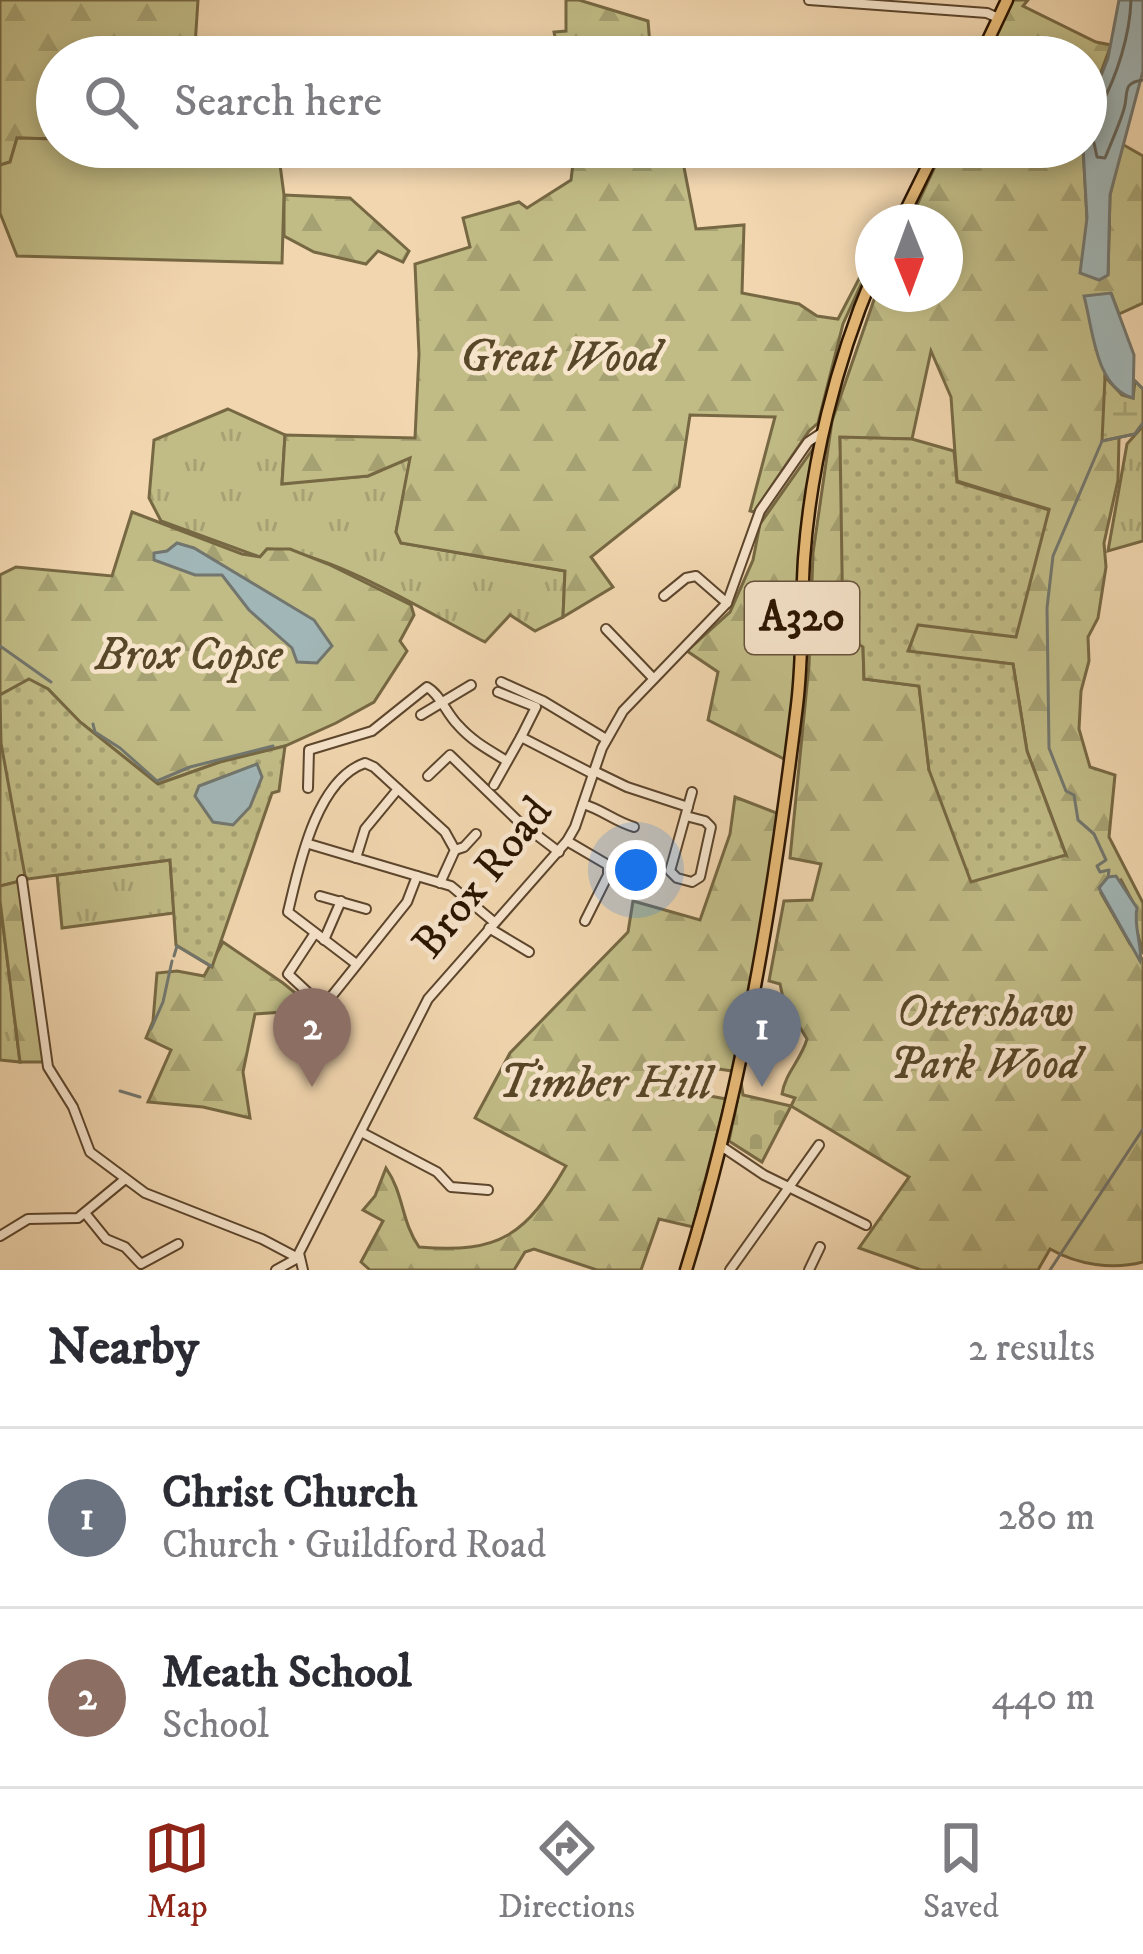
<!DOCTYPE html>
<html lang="en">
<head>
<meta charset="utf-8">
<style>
  :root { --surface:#fff; --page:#f7f7f7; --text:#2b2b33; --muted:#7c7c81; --line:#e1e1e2; --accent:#8f2418 }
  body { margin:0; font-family:"IM FELL DW Pica",serif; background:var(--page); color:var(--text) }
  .compass { position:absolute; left:855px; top:204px; width:108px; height:108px; border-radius:50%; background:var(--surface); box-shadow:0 6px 18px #0003; rotate:179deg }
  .you { position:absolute; left:636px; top:870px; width:42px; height:42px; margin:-30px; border:9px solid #fff; border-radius:50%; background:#1a73e8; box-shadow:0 0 0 18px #1a73e833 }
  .badge { display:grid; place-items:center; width:78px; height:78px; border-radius:50%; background:var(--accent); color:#fff; font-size:39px; font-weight:700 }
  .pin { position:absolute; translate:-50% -99px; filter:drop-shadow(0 3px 6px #0008) }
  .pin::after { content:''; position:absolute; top:63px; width:42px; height:36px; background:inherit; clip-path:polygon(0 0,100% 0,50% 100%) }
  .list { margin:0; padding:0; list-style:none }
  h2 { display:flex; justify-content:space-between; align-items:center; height:156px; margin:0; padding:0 48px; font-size:51px }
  h2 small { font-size:39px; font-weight:400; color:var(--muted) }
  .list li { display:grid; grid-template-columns:78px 1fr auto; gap:36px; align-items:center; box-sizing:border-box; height:180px; padding:0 48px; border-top:3px solid var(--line) }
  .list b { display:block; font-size:45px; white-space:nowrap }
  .list p { margin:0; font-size:39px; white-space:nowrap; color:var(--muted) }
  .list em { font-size:39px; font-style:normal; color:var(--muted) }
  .icon { flex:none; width:66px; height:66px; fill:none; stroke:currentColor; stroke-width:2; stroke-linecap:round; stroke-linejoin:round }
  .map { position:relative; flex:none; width:1143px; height:1270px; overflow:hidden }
  .search { position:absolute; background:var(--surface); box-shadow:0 6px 18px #0003; left:36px; right:36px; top:36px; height:132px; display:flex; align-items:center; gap:30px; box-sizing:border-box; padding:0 42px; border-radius:66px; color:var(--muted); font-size:45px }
  .sheet { height:516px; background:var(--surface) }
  nav { display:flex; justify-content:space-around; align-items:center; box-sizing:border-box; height:168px; border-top:3px solid var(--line); background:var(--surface); font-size:33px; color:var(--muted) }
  nav a { display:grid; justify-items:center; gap:6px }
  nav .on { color:var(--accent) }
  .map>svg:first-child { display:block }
  .grass { fill:url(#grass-tufts); stroke:#766843; stroke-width:3 }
  .forest { fill:url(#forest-firs); stroke:#766843; stroke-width:3; fill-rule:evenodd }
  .wetland { fill:url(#wetland-marsh); stroke:#766843; stroke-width:3 }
  .cemetery { fill:url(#cemetery-stones); stroke:#766843; stroke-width:3 }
  .park { fill:url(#park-dots); stroke:#766843; stroke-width:3 }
  .pitch { fill:#c1bc86; stroke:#766843; stroke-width:3 }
  .water { fill:#a1b6b7; stroke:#72766e; stroke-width:3 }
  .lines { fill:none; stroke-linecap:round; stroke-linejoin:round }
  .shore { stroke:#66665c; stroke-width:3 }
  .stream { stroke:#72766e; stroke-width:3 }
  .minor-casing { stroke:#5c452c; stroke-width:12 }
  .major-casing { stroke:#2b1500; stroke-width:15 }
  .minor { stroke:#f6e4cb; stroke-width:8 }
  .major { stroke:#e8bb78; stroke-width:10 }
  .labels { text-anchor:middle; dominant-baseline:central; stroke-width:9; stroke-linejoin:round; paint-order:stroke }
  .shield { fill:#f6e4cb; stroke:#68533d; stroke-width:3 }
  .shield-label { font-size:42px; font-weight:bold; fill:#2b1500 }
  .park-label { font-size:45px; font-style:italic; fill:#584728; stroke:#f6e4cb }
  .street-label { font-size:45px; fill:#2b1500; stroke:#f6e4cb }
</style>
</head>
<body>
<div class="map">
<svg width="1143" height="1270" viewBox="0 0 1143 1270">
  <defs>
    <pattern id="grass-tufts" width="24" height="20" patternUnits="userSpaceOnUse" patternTransform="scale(3)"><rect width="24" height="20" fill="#c1bc86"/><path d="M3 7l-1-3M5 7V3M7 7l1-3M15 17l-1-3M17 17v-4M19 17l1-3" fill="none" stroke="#a6a172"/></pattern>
    <pattern id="forest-firs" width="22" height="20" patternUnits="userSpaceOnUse" patternTransform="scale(3)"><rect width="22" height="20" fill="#c1bc86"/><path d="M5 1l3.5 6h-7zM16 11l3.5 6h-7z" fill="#a6a172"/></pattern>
    <pattern id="wetland-marsh" width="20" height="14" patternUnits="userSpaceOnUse" patternTransform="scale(3)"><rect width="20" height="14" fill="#c1bc86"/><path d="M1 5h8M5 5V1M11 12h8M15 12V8" fill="none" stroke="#a6a172"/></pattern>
    <pattern id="cemetery-stones" width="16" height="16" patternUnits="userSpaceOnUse" patternTransform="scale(3)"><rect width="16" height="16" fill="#c1bc86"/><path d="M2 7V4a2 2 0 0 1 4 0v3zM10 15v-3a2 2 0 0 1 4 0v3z" fill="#a6a172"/></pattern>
    <pattern id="park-dots" width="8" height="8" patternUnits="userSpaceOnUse" patternTransform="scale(3)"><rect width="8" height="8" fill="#c1bc86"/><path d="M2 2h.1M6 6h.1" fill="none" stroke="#a6a172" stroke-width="1.8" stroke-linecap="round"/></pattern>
  </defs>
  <rect width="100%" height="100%" fill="#f1d6af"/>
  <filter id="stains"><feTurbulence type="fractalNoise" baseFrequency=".00167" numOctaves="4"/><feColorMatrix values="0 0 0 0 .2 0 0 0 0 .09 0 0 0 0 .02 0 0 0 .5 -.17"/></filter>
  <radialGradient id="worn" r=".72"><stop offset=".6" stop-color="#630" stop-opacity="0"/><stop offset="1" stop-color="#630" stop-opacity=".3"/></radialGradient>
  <g class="grass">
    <path d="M228 409 285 435 282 483 368 476 411 457 396 532 401 543 565 571 563 617 535 631 510 615 485 642C428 613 328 550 267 549L260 557 161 521 149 498 154 440Z"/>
    <polygon points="1143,426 1143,541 1108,551 1127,444"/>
    <polygon points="0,735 28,879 0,886"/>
    <polygon points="170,860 174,913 62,928 57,875"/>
    <polygon points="0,901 20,1062 0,1060"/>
  </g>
  <g class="forest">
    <polygon points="0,0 198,0 195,46 248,51 248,57 57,57 57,139 17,138 10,162 0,165"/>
    <polygon points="566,0 579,0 648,21 651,57 559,57 554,32 566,31"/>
    <polygon points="1013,0 1028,0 1023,6 1096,42 1111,45 1086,113 1086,57 986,57"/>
    <path d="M1122 144 1143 156V303L1119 314 1111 293 1105 377 1123 399 1133 430 1119 438 1118 480 1104 543 1106 567 1098 618 1088 637 1089 661 1081 691 1079 729 1090 767 1115 775 1109 837 1143 903V954L1134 920 1136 908 1121 880 1101 893 1130 944 1143 960V1262C1113 1270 1078 1265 1050 1249L1038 1270H921L859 1248 909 1177 791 1106 795 1098 782 1094C785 1073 801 1060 807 1039L790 1011 779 1012 783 998 780 984 769 981 784 901 812 900 821 864 790 858 809 665 813 553 832 421 876 294H945V222H909L944 147H1083L1087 218 1108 275 1110 195ZM931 351 951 397 957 481 1048 509 917 625 908 652 1013 664 1027 751 1066 855 929 770 919 686 864 679 863 646 844 567 840 438 912 439Z"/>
    <polygon points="575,147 658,147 659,151 681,152 696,229 744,225 742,293 799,304 817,316 838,319 873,252 873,258 843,324 818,423 809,431 754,512 750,511 775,417 690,415 679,487 591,557 613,587 563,617 565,571 401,543 396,532 410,458 368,476 282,484 285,435 415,438 419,354 415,264 470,247 463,218 519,202 527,208 571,180"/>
    <polygon points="284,195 350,198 409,251 403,262 378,251 366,264 314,252 284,236"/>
    <polygon points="815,446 799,554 793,706 786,760 708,720 718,672 687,651 730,612 753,560 760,524"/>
    <polygon points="132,512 242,554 260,557 267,549 290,549 328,564 411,605 414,615 400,641 407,651 374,702 336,723 285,746 220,762 158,784 80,722 48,689 29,680 0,695 0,575 16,567 112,576"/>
    <path d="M735 797 779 814 758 964 732 1071 699 1066 694 1093 726 1099 693 1227 659 1219 641 1270H597L534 1249 525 1252 514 1270H370L361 1262 383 1221 363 1210 375 1196 386 1168C404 1194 401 1221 419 1247 500 1254 526 1235 566 1166L475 1118 510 1053 628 932 633 901 700 920 730 834Z"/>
    <polygon points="20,881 45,1062 20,1062 0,901 0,886"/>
    <polygon points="223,942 283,983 337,1027 284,1012 255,1014 243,1072 250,1118 203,1107 148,1102 171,1050 146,1038 153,1021 157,973 177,971 204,976"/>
  </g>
  <polygon class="wetland" points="1105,377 1122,395 1133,398 1135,381 1143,389 1143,423 1135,434 1102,441"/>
  <polygon class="cemetery" points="741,1082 743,1095 791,1106 762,1162 729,1141"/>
  <g class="park">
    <polygon points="840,437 912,439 954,451 957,482 1049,510 1016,637 918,625 908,651 1013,664 1027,751 1066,855 971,882 929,770 919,686 864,679 863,647 843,634"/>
    <polygon points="29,679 48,689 80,722 158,784 220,762 285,746 279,791 272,793 212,967 176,945 170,860 28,879 25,876 1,743 0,695"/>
  </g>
  <polygon class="pitch" points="17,138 57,139 57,147 263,147 279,157 284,195 282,263 17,256 0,213 0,165 10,162"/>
  <g class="water">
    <polygon points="1119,0 1143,0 1143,71 1110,195 1108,275 1099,280 1080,273 1087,218 1083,147 1086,113 1108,58"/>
    <path d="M1111 293 1134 355 1133 398C1095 387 1093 329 1084 296Z"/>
    <polygon points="177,543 194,548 314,620 332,646 317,663 297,662 292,648 249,610 222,575 195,575 154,560 154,553 167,551"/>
    <polygon points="257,764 262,777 250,807 233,825 213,822 195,796 199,786"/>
    <path d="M1116 876 1137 908C1133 926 1143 948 1140 961L1099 888 1108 877Z"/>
  </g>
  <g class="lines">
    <g class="shore">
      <path d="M1086 112 1100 107C1117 76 1130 35 1131 0"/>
      <path d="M1086 136 1094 143 1097 157 1105 158C1111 143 1120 123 1124 109 1129 93 1121 83 1143 80"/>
    </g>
    <g class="stream">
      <polyline points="1135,381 1143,389"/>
      <polyline points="0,646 51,682"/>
      <polyline points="93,724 95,732 120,748 157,781 190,767 273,746"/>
      <polyline points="1108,877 1109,870 1100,872 1097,866 1106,860 1094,834 1078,820 1074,795 1066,791 1049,748 1047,608 1053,556 1102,441 1135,434 1143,423"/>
      <polyline points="174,956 177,946 211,966"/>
      <polyline points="151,1029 163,1002 172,961"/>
      <polyline points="120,1091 140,1097"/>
      <polyline points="1050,1270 1143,1129"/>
    </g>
    <defs>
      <g id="minor">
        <polyline points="809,0 987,13 998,18"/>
        <polyline points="856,147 901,151 931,160"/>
        <polyline points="664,596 686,578 696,576 727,603"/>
        <polyline points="606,629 652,677"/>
        <polyline points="501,682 543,701 606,739"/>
        <polyline points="498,692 536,707 521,737"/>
        <polyline points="421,715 471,685"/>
        <polyline points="594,771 627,787 688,807"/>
        <polyline points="428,776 450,755 517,820 559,852"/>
        <polyline points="494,785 521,737 593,774"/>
        <path d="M308 788 309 750 372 731 427 687C440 694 446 713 458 725 472 741 489 750 507 761"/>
        <path d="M583 804C603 810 614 821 634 827"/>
        <polyline points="686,816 705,821 711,827 700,877 692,882 677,878 670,871 692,792"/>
        <polyline points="567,841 608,865 608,875 585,921"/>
        <polyline points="309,844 451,886 494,922"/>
        <polyline points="455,850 464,847 476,834"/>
        <polyline points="356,858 365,829 398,789"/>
        <polyline points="22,880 48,1067 73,1107 90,1152 145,1193 262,1239 298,1258"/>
        <polyline points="320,896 366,909"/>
        <polyline points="489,928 529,952"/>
        <polyline points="315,933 288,974 318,1002"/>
        <polyline points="324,940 341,901"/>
        <path d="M355 963 288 912C299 866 316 780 365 763L374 767 445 832 455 850 440 883"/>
        <polyline points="327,1002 407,902 417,876"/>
        <polyline points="361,1132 437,1172 451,1187 488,1190"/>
        <polyline points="721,1146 764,1175 866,1225"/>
        <polyline points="85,1213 106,1239 125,1247 141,1264 178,1244"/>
        <polyline points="0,1236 28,1219 78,1218 124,1180"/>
        <polyline points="276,1270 296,1259"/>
        <polyline points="303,1270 299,1253 428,999 567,841 575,827 602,748 623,711 727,603 760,511 808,442 823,432"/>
        <polyline points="730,1270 819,1145"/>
        <polyline points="809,1270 820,1247"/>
      </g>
      <g id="major">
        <polyline points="980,57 1007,0"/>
        <polyline points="900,222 937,147"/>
        <path d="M686 1270C743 1086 774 896 797 705 803 656 801 607 804 559 811 463 836 363 873 275"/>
      </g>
    </defs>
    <use href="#minor" class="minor-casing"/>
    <use href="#major" class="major-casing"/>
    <use href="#minor" class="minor"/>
    <use href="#major" class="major"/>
  </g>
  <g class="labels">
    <rect class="shield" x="745" y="582" width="114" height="72" rx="9"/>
    <g class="shield-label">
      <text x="802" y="618">A320</text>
    </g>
    <g class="park-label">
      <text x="560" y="358">Great Wood</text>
      <text x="189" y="656">Brox Copse</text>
      <text x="985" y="1013">Ottershaw<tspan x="985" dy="52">Park Wood</tspan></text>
      <text x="605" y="1084">Timber Hill</text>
    </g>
    <g class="street-label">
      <text transform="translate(483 878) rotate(-51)">Brox Road</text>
    </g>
  </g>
  <rect width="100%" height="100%" filter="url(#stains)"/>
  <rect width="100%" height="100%" fill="url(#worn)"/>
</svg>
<svg class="compass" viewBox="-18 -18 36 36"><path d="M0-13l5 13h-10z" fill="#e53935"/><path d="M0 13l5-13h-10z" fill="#7c7c81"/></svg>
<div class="you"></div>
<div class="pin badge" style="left:762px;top:1087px;background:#6b7280">1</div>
<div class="pin badge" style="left:312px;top:1087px;background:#8d6e63">2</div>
<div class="search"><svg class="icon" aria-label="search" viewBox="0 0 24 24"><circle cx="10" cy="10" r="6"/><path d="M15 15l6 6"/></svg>Search here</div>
</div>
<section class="sheet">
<h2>Nearby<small>2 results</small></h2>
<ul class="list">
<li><span class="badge" style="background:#6b7280">1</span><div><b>Christ Church</b><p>Church · Guildford Road</p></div><em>280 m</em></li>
<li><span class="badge" style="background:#8d6e63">2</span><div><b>Meath School</b><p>School</p></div><em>440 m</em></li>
</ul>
</section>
<nav>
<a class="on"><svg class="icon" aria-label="map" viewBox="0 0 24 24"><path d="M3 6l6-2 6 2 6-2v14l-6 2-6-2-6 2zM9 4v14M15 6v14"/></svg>Map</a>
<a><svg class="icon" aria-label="directions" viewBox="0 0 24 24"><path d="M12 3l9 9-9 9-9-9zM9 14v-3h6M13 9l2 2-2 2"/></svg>Directions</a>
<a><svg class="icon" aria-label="saved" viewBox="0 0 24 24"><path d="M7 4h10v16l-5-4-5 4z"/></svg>Saved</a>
</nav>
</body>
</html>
